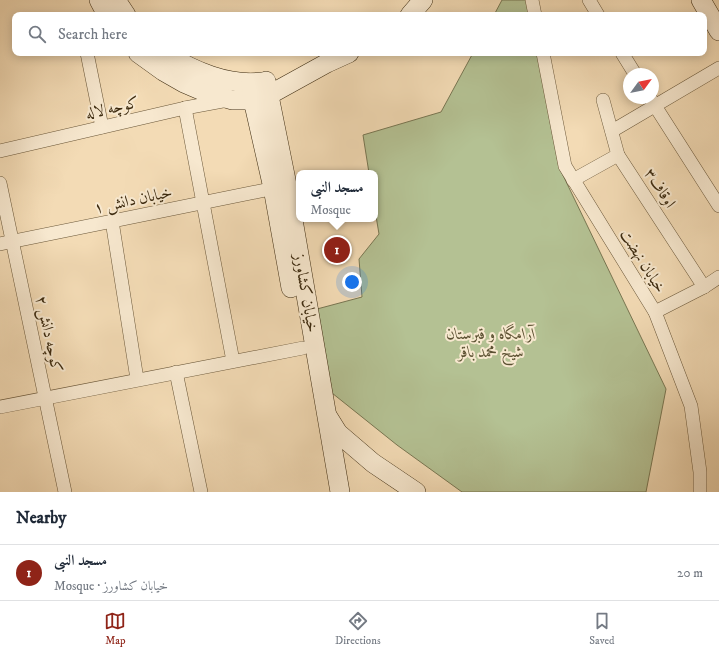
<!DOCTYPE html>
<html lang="en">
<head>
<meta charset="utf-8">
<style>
  :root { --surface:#fff; --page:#f6f6f7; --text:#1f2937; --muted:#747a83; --line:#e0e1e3; --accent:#8f2418 }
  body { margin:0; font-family:"IM FELL DW Pica",Amiri,serif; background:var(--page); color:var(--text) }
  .compass { position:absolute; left:623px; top:68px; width:36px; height:36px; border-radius:50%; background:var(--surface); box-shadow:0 2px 10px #0003; rotate:57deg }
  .you { position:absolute; left:352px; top:282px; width:14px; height:14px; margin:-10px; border:3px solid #fff; border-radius:50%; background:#1a73e8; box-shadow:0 0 0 6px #1a73e833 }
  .badge { display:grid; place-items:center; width:26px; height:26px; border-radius:50%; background:var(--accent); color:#fff; font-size:13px; font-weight:700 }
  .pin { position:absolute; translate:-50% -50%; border:2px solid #fff; box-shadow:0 1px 4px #0006 }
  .popup { position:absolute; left:296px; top:170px; width:82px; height:52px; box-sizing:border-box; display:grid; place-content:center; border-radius:8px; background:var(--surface); filter:drop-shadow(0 1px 3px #0005); font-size:13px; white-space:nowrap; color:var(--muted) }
  .popup b { font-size:15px; color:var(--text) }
  .popup::after { content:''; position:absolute; left:50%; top:100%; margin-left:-8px; border:8px solid transparent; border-top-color:var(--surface) }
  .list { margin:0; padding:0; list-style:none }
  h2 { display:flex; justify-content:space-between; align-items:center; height:52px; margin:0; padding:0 16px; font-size:17px }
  h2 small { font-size:13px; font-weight:400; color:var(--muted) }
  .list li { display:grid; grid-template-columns:26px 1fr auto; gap:12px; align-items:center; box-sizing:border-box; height:56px; padding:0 16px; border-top:1px solid var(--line) }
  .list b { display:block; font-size:15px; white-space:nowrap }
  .list p { margin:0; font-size:13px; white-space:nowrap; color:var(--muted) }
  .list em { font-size:13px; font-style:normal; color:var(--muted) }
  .icon { flex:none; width:22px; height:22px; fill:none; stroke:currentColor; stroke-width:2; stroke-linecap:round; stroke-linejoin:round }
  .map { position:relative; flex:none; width:719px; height:492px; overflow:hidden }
  .search { position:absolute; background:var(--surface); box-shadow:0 2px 10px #0003; left:12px; right:12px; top:12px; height:44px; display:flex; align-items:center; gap:10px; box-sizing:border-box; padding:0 14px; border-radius:8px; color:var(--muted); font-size:15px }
  .sheet { height:108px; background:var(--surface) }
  nav { display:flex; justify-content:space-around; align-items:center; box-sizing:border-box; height:56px; border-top:1px solid var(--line); background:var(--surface); font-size:11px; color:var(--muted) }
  nav a { display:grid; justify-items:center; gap:2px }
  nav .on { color:var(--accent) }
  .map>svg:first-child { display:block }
  .green { fill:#b4c193; stroke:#787652 }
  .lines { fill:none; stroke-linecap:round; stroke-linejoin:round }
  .street-casing { stroke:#6a5739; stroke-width:14 }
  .secondary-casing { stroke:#3d2b10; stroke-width:20 }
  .street { stroke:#f7e8cf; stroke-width:13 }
  .secondary { stroke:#f7e8cf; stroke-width:19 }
  .labels { text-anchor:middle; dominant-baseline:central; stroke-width:4; stroke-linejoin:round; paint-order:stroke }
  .street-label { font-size:16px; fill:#3d2b10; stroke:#f7e8cf }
  .park-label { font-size:16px; font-style:italic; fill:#5b5031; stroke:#f7e8cf }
</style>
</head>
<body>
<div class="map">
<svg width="719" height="492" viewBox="0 0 719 492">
  <rect width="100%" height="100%" fill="#f3dbb5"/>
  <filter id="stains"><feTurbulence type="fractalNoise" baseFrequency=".005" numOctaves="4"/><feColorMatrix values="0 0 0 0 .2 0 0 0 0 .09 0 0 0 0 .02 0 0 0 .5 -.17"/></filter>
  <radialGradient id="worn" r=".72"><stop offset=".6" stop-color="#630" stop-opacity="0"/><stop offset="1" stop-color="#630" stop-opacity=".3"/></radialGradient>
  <g class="green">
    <polygon points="502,0 526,0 529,15 494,15"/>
    <polygon points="473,53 537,53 559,167 666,389 646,492 462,492 397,445 332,393 317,309 362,297 359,259 379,234 375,210 375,173 369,173 363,135 441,112"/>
  </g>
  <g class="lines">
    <defs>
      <g id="street">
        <polyline points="532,0 535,15"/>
        <polyline points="589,0 598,15"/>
        <polyline points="87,53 102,127"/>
        <polyline points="543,53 565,166 655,312 691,406 700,472 700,492"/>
        <polyline points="622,53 635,74"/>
        <polyline points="650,98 719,206"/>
        <polyline points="603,100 618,155 704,287"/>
        <polyline points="185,108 233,361"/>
        <polyline points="612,131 719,68"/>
        <polyline points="0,151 185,108 228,100"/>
        <polyline points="573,180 618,155"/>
        <polyline points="0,183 65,492"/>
        <polyline points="112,221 137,379"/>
        <polyline points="0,244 280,187"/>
        <polyline points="655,312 704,287 719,277"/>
        <polyline points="176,372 201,492"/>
        <polyline points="0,407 303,348"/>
      </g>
      <g id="secondary">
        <polyline points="99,0 107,15"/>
        <polyline points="116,0 126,15"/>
        <polyline points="701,0 719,31"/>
        <polyline points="410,15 423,0"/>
        <polyline points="138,53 163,71 184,83 205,92 232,100 253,100 269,95 327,63 349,53"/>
        <path d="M164 53C194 71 227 86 262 82"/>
        <polyline points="266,81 287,185 340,492"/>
        <polyline points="251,83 253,100 273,188 291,288"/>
        <polyline points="328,417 338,433 373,463 416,492"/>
      </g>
    </defs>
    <use href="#street" class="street-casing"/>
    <use href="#secondary" class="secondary-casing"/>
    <use href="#street" class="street"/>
    <use href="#secondary" class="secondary"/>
  </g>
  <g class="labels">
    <g class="street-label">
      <text transform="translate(112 108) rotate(-13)">کوچه لاله</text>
      <text transform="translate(660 188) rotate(57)">اوقاف۳</text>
      <text transform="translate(133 200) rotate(-12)">خیابان دانش ۱</text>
      <text transform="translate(643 261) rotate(58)">خیابان نهضت</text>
      <text transform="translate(306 293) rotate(80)">خیابان کشاورز</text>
      <text transform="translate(49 334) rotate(78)">کوچه دانش ۲</text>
    </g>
    <g class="park-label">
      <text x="491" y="334">آرامگاه و قبرستان<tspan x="491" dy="18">شیخ محمد باقر</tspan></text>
    </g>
  </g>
  <rect width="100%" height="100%" filter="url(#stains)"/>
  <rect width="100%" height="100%" fill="url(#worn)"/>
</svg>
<svg class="compass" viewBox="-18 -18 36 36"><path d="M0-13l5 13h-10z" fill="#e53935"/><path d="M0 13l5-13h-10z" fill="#747a83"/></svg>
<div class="you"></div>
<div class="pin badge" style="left:337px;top:250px">1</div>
<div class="popup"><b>مسجد النبی</b>Mosque</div>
<div class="search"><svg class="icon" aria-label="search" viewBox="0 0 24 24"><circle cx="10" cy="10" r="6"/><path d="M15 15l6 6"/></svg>Search here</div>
</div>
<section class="sheet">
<h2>Nearby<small></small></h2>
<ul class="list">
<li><span class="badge">1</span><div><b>مسجد النبی</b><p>Mosque · خیابان کشاورز</p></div><em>20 m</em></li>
</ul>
</section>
<nav>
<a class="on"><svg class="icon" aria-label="map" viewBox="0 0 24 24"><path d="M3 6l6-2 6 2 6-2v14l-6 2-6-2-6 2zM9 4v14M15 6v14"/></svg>Map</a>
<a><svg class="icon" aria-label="directions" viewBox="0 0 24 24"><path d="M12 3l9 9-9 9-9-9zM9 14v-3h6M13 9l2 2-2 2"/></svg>Directions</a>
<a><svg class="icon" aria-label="saved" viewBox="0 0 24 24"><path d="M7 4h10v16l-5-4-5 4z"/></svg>Saved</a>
</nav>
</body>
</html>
